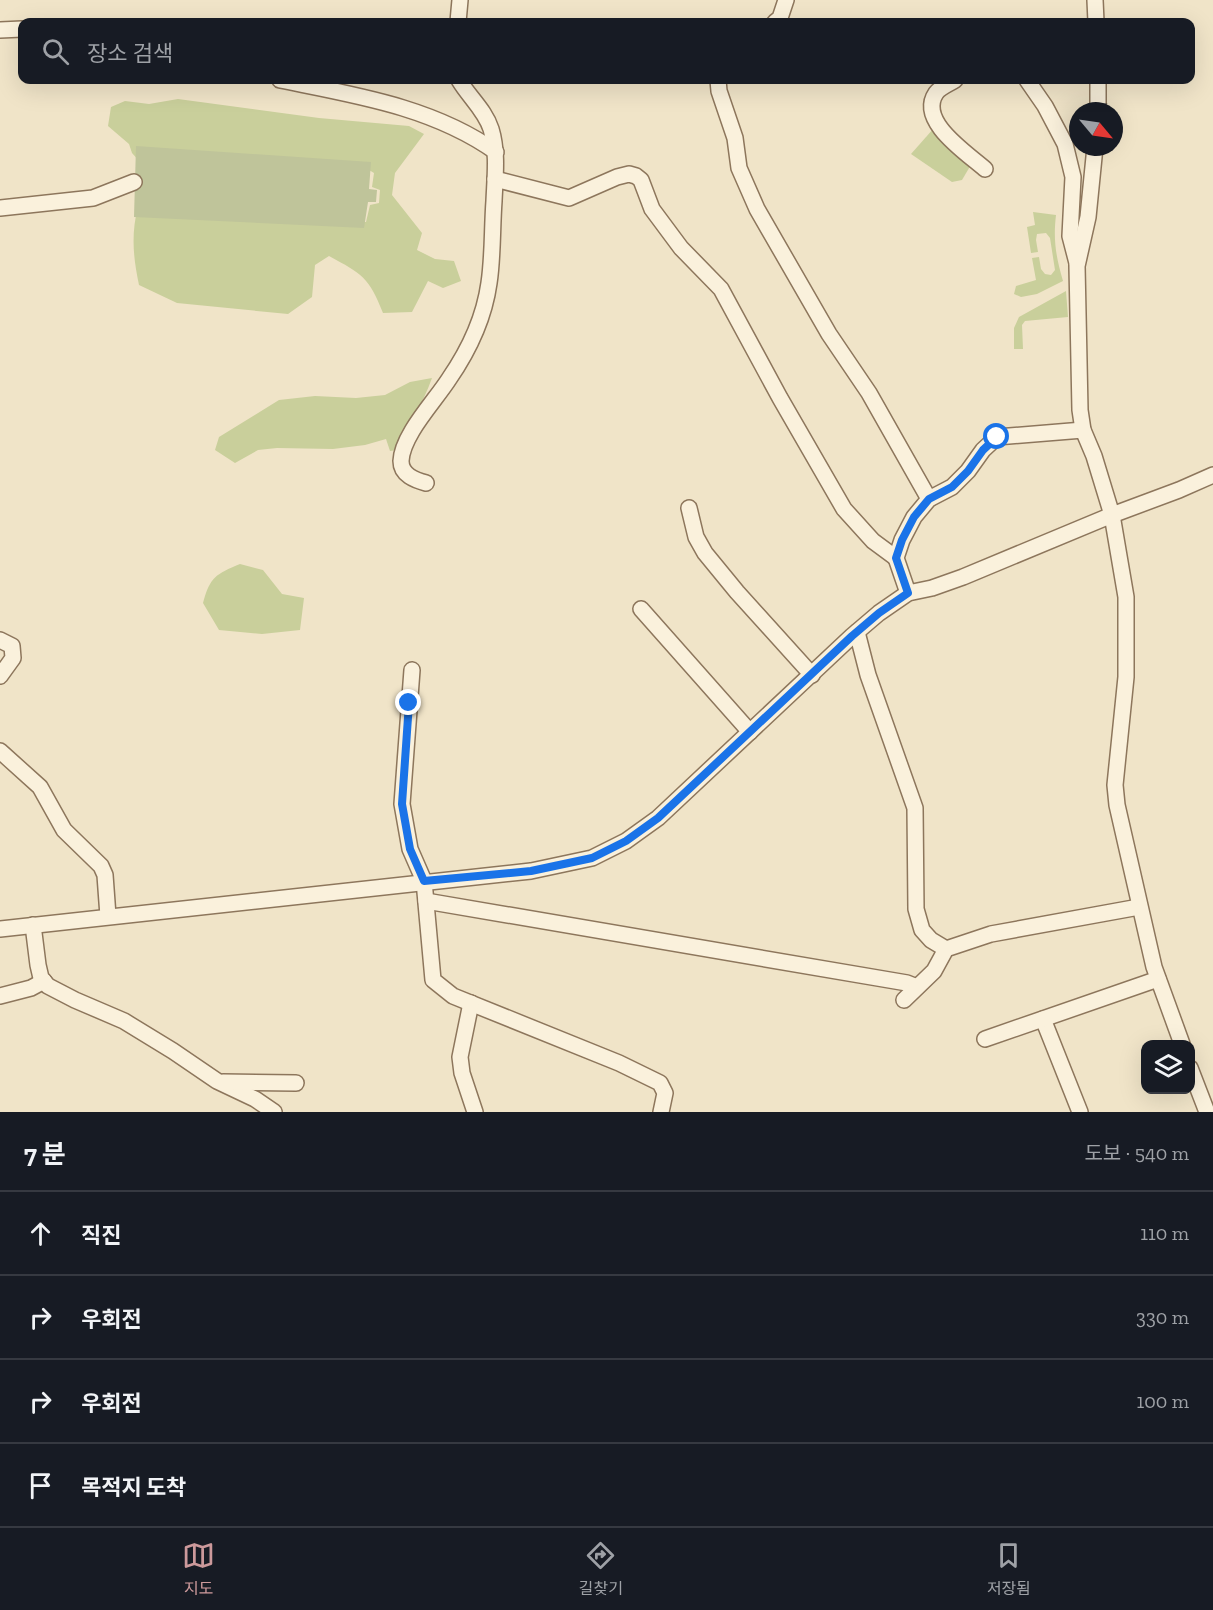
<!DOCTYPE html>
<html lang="ko">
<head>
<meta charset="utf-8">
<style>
  :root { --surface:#171b24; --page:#242831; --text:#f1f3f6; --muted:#9ea1a6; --line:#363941; --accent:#cc999b }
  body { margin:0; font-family:"Zilla Slab","Noto Sans KR",serif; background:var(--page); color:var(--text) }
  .controls { position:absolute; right:18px; bottom:18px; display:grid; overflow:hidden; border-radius:12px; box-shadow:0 6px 24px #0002 }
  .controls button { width:54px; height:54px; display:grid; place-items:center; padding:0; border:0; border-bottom:2px solid var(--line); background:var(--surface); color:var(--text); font:30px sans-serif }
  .compass { position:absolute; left:1069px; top:102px; width:54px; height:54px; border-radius:50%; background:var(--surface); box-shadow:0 6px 24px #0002; rotate:119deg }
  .stop { position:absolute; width:18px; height:18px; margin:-14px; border:4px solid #1a73e8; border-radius:50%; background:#fff }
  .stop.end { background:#1a73e8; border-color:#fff; box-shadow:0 2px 6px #0008 }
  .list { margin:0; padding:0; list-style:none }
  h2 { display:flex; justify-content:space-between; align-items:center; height:78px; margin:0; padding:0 24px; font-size:26px }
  h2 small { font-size:20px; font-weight:400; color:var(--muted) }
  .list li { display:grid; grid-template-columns:39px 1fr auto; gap:18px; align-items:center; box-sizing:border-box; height:84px; padding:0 24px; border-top:2px solid var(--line) }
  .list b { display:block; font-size:22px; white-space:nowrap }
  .list em { font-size:20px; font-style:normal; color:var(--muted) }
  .icon { flex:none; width:33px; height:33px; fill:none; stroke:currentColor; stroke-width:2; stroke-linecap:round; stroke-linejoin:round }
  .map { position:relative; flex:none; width:1213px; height:1112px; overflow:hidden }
  .search { position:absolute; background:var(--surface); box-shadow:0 6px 24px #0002; left:18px; right:18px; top:18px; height:66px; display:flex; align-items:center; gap:15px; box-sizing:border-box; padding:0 21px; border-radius:12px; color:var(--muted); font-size:22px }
  .sheet { height:414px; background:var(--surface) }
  nav { display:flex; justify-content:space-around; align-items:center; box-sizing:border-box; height:84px; border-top:2px solid var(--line); background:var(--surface); font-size:16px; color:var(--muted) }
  nav a { display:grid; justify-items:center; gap:3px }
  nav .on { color:var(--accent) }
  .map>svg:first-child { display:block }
  .green { fill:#c9cf9b }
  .cemetery { fill:#bfc49a }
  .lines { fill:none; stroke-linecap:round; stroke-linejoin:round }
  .minor-casing { stroke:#8d765c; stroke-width:18 }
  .minor { stroke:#faf1dc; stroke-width:15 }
  .route { stroke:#1a73e8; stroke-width:8 }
</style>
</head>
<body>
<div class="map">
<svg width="1213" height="1112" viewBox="0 0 1213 1112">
  <rect width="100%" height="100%" fill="#f0e4c8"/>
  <g class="green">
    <path d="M178 99 319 118 409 126 424 134 395 173 392 195 422 233 417 250 435 259 454 261 461 281 443 288 428 281 412 312 383 313C369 277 362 274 329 256L315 265 312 297 288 314 177 303 139 285C133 256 131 235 138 206L331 222H366L370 205 379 203 380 190 372 187 374 173 359 164 140 162 132 153 129 144 108 126 111 107 125 101 149 104Z"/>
    <polygon points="934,128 972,163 962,180 952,182 911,154"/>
    <path d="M1033 212 1056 215C1053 240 1056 257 1063 281L1037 294 1021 297 1014 294 1016 286 1036 280 1032 258 1039 257 1041 269 1045 274 1051 275 1055 270 1050 238 1046 233 1037 234 1036 240 1038 252 1031 253 1027 227 1035 225Z"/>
    <polygon points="1066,291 1068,317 1025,321 1022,325 1023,349 1014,349 1014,328 1019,317"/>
    <path d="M432 378C423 404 408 426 397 450L390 451 386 439 365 445 333 449 277 448 258 450 235 463 215 450 219 437 279 400 315 396 356 398 385 395 410 382Z"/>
    <path d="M240 564 263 570 282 594 304 598 300 630 262 634 219 630 203 603C210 577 216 574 240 564Z"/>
  </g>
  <polygon class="cemetery" points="136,146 371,162 369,189 377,190 376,202 368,202 364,228 134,217"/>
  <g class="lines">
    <defs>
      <g id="minor">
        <polyline points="1095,0 1096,22"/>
        <polyline points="458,22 460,0"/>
        <polyline points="775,22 780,18 786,0"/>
        <polyline points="0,30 22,29"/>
        <path d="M280 80C354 95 433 107 496 152"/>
        <polyline points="718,80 719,91 735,138 739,168 757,209 829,334 869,393 929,499"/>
        <path d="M955 80C949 84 940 87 936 93 917 121 967 153 985 169"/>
        <polyline points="1027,80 1045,106 1065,144 1073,177 1070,236 1077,263"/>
        <polyline points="1098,80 1098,111"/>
        <polyline points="1095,147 1088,217 1077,266 1080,410 1083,430 1094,456 1112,515 1126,597 1126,677 1115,785 1117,805 1154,967 1182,1044"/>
        <polyline points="495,179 569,198 617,177 629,174 636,176 641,180 652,209 681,248 721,289 780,398 844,509 873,541 896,558"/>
        <polyline points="0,208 93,198 134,182"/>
        <path d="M426 483C415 480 401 475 401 461 402 435 435 401 449 379 469 350 484 319 489 283 493 257 492 228 494 201 495 177 498 152 491 129 485 110 469 97 459 80"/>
        <polyline points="689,508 696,537 705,553 737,592 812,675"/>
        <polyline points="908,593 896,558 902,540 914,517 929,499 952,487 968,471 983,450 997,437 1083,430"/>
        <polyline points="641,609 750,732"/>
        <polyline points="857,632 868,675 915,808 916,909 922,930 931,940 946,949"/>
        <polyline points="0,640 12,646 13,658 0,676"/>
        <polyline points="412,670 402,804 410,849 424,881 433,980 453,996 619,1063 660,1083 665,1093 661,1112"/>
        <polyline points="0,751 40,787 64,830 101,866 105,875 108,916"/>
        <polyline points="426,901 907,983 917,987"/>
        <polyline points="33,925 38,965 41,978 48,986 75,1000 124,1021 173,1051 217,1081 255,1099 274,1112"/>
        <polyline points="0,929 531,871 592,858 626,841 658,818 852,636 879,613 908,593 932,588 963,577 1112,515 1179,490 1213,475"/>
        <polyline points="0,996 31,988 44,981"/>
        <polyline points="904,1000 934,971 946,949 991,934 1139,907"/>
        <polyline points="471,1003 460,1057 462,1073 475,1112"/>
        <polyline points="1043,1019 1080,1112"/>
        <polyline points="985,1039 1158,979"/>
        <polyline points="1190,1068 1207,1112"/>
        <polyline points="223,1082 296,1083"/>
      </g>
    </defs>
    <use href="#minor" class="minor-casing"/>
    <use href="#minor" class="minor"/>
  </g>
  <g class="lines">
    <polyline class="route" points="409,703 402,804 410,849 424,881 531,871 592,858 626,841 658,818 852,636 879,613 908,593 896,558 902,540 914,517 929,499 952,487 968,471 983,450 997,437"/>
  </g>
</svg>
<div class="controls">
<button><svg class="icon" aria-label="layers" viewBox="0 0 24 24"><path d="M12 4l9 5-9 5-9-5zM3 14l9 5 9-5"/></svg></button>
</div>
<svg class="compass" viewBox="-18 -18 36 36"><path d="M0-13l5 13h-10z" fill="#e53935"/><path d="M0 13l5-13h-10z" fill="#9ea1a6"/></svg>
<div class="stop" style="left:997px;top:437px"></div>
<div class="stop end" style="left:409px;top:703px"></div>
<div class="search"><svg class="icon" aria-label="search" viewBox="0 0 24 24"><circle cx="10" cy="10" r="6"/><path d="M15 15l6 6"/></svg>장소 검색</div>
</div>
<section class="sheet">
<h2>7 분<small>도보 · 540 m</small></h2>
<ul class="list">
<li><svg class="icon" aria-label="ahead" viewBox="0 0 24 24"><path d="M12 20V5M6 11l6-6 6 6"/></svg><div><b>직진</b></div><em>110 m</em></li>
<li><svg class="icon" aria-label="right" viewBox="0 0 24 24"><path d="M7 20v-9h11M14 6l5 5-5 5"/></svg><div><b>우회전</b></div><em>330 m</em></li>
<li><svg class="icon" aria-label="right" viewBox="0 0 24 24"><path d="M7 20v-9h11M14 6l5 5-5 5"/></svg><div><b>우회전</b></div><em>100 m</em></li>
<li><svg class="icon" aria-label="arrive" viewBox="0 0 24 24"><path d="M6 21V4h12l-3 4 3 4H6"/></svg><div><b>목적지 도착</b></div></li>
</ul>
</section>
<nav>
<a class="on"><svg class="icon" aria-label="map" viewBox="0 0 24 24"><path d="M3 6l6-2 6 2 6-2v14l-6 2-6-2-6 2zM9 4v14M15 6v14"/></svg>지도</a>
<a><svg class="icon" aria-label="directions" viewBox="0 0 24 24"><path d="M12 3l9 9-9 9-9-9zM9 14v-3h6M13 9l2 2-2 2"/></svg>길찾기</a>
<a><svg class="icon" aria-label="saved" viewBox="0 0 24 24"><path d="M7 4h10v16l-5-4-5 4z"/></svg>저장됨</a>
</nav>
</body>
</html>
